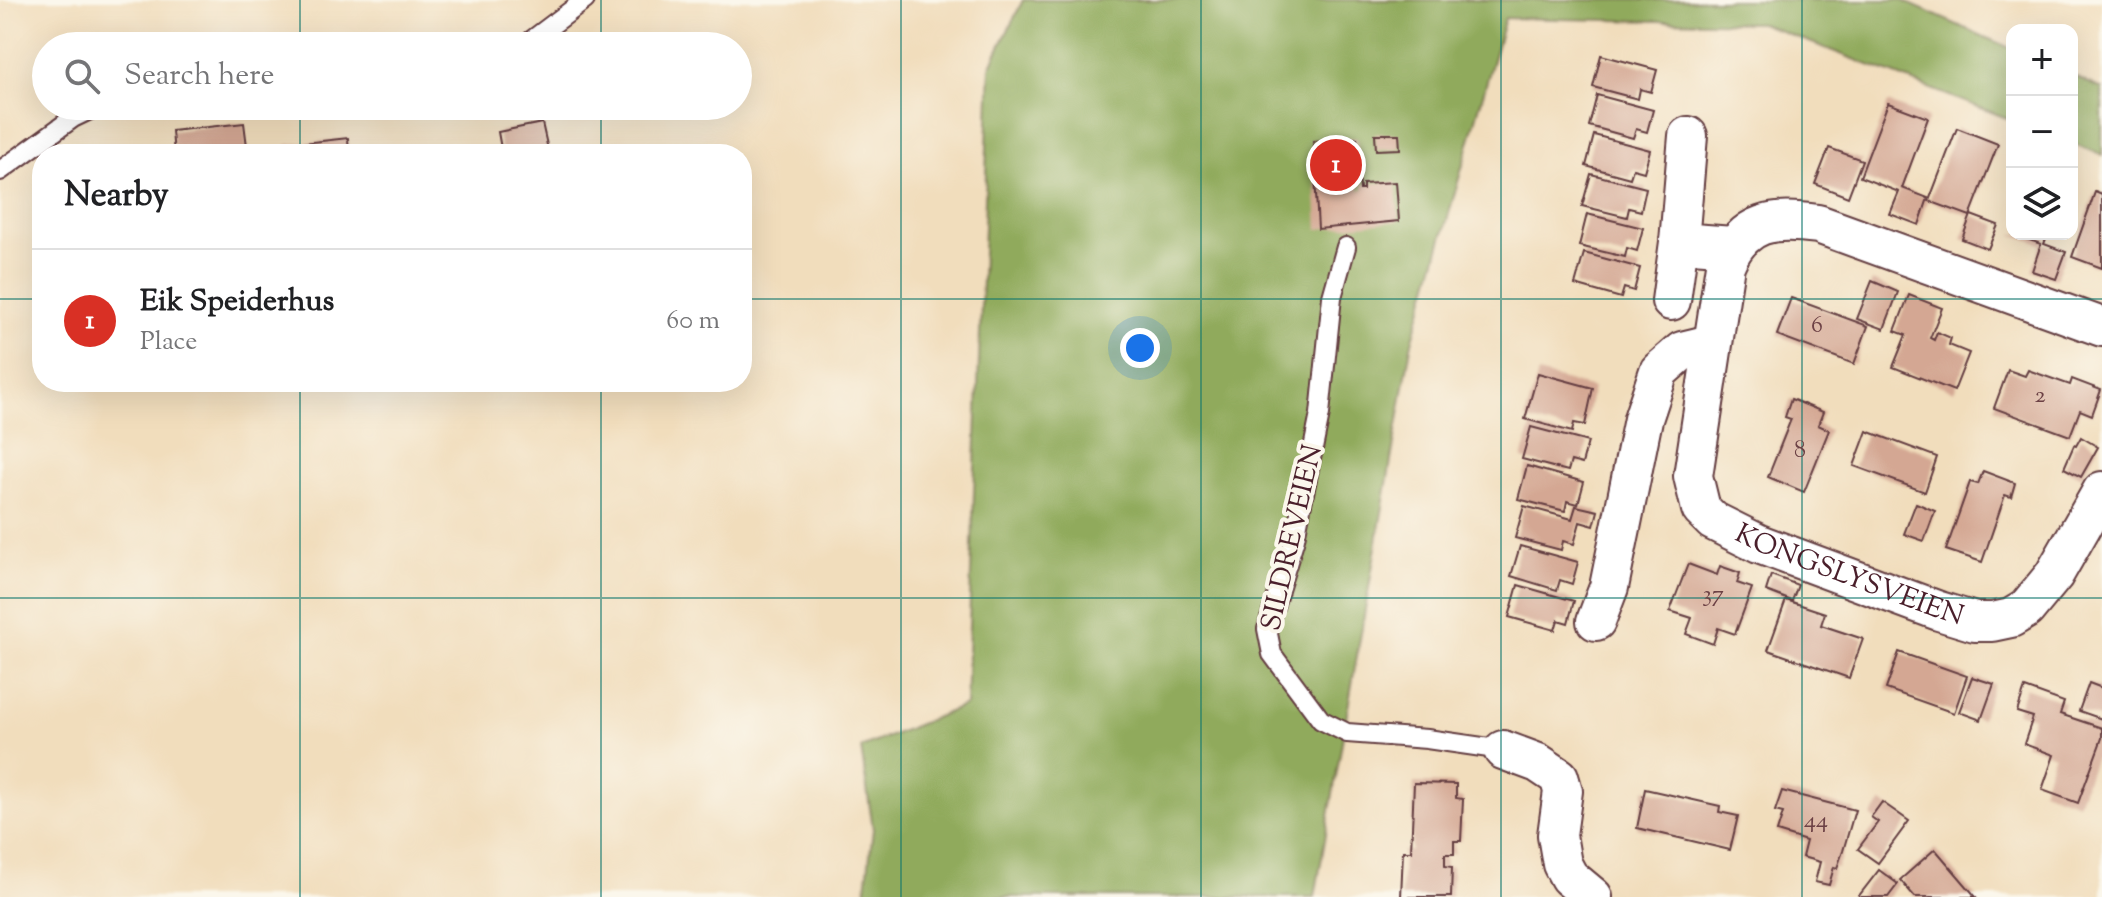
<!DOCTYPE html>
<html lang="en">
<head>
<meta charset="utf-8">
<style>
  :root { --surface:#fff; --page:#f6f6f6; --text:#202124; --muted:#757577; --line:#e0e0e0; --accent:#d93025 }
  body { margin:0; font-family:"Sorts Mill Goudy",serif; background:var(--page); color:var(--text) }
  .controls { position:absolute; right:24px; top:24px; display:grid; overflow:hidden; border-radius:16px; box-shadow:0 8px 32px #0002 }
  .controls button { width:72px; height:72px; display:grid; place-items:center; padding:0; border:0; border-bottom:2px solid var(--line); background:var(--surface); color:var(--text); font:40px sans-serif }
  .you { position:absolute; left:1140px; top:348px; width:28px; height:28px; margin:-20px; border:6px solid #fff; border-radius:50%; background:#1a73e8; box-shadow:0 0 0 12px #1a73e833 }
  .badge { display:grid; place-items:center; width:52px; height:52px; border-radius:50%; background:var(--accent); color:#fff; font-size:26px; font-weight:700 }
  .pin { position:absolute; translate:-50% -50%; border:4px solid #fff; box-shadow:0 2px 8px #0006 }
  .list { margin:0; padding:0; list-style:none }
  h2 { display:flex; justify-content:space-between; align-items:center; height:104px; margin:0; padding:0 32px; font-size:34px }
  h2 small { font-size:26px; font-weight:400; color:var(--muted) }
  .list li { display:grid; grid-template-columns:52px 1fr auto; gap:24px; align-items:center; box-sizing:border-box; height:144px; padding:0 32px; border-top:2px solid var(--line) }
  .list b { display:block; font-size:30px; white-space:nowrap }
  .list p { margin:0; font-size:26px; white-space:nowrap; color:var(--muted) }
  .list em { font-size:26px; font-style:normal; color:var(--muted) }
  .icon { flex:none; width:44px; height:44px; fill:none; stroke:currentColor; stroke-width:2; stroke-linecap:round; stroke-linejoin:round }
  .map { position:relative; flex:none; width:2102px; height:897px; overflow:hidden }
  .search { position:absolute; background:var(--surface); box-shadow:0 8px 32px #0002; left:32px; top:32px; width:720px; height:88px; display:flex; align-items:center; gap:20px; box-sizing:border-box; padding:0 28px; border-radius:44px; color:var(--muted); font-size:30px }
  .panel { position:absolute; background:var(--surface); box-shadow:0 8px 32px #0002; left:32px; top:144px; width:720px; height:248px; border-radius:32px }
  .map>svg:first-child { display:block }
  .forest { fill:#90aa5b; stroke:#6d6443; stroke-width:2 }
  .building { fill:#d4a793 }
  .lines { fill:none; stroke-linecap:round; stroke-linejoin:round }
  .service-casing { stroke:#633c41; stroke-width:22 }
  .minor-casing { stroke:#633c41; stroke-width:42 }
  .service { stroke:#fff; stroke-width:18 }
  .minor { stroke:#fff; stroke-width:38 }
  .grid { fill:none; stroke:#0f766e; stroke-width:2; stroke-opacity:0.55 }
  .labels { text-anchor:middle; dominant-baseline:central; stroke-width:8; stroke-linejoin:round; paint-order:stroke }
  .number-label { font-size:24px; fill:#6c4145 }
  .street-label { font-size:28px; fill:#4a1f2b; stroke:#fbf7ec }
</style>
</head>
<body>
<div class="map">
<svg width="2102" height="897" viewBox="0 0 2102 897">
  <rect width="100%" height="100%" fill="#fbf7ec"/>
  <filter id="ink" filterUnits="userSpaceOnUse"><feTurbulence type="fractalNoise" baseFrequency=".0125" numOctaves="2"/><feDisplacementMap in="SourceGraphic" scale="16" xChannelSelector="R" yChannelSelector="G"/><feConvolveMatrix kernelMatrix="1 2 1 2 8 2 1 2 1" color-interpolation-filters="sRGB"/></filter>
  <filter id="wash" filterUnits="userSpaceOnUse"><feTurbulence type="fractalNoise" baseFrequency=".006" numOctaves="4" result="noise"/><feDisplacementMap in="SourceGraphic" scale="32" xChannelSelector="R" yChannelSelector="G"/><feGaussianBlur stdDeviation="1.8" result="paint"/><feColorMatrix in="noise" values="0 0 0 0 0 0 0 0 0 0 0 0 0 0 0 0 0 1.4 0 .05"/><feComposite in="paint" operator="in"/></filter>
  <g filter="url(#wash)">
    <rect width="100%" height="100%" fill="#f1ddbc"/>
    <g class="forest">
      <polygon points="1023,0 1901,0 2012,49 2012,120 1760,23 1505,18 1411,346 1315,897 865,897 873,829 861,748 966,705 990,67"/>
      <polygon points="2072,76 2102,89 2102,155 2072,143"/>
    </g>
    <g id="blocks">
      <g class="building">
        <polygon points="1601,55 1657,70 1651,92 1640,89 1638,99 1593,87"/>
        <polygon points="1597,95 1653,110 1647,132 1636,129 1633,138 1589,126"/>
        <polygon points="1888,103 1928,118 1902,188 1928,198 1919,225 1890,214 1899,192 1860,177"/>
        <polygon points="244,123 248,154 174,154 172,131"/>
        <polygon points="542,123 549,154 502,154 498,132"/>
        <polygon points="1957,128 1998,144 1970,216 1929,201"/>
        <polygon points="1375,134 1399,134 1400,149 1376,150"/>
        <polygon points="1594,135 1650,150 1644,172 1633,169 1630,178 1586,166"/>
        <polygon points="348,138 349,154 287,154 286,145"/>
        <polygon points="1357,138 1360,190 1363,190 1363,184 1396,182 1399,221 1318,229 1313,141"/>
        <polygon points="1829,148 1862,160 1848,197 1815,184"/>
        <polygon points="1591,174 1646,188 1641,211 1629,208 1627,217 1582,206"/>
        <polygon points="2095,192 2102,195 2102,268 2072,257"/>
        <polygon points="1587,214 1643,228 1637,251 1627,248 1625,257 1579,246"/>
        <polygon points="1971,215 1998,225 1988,249 1962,239"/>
        <polygon points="2012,234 2048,234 2044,244 2066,252 2056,279 2032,271 2041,244"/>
        <polygon points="1584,253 1640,268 1634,291 1624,288 1621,298 1575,285"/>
        <polygon points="1872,281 1898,292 1884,329 1857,319"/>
        <polygon points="1909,295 1942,308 1930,338 1934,340 1937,332 1951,338 1949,345 1969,353 1954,391 1893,367 1906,335 1895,331"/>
        <polygon points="1791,298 1868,326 1854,364 1777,335"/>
        <polygon points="2008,370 2025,376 2028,370 2070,385 2072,379 2101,390 2092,415 2080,410 2070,436 1994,408"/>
        <polygon points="1538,373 1593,388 1585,425 1574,423 1572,432 1525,419"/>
        <polygon points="1791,399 1823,412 1818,425 1829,430 1804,492 1768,477 1791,419 1785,417"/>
        <polygon points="1531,427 1588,442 1582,464 1571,461 1568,471 1522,459"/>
        <polygon points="1867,431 1937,457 1925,492 1854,466"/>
        <polygon points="2081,437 2098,447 2081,477 2064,468 2074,445 2076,446"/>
        <polygon points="1527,466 1584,482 1578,504 1567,501 1565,511 1518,499"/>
        <polygon points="1983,471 2015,483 2011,497 2005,495 1982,562 1946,550 1970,482 1978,484"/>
        <polygon points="1916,503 1935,511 1924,541 1904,534"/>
        <polygon points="1524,506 1572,519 1576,506 1598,511 1594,526 1580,522 1574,544 1563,541 1561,550 1515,538"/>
        <polygon points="1520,546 1578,562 1572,584 1560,580 1557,590 1511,576"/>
        <polygon points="1688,564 1717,575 1720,566 1740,573 1737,583 1752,588 1735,634 1718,628 1713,644 1686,634 1692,618 1670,611"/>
        <polygon points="1771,575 1798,585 1792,601 1766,591"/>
        <polygon points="1518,585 1574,601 1568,623 1558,620 1555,630 1509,617"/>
        <polygon points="1786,600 1825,613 1821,625 1863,639 1849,678 1768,650"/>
        <polygon points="1899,652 1967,676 1954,713 1886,689"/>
        <polygon points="1972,677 1994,684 1981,720 1959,712"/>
        <polygon points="2089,683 2102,688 2102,719 2079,711"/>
        <polygon points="2025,688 2064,702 2060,714 2102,728 2102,738 2078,803 2042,790 2054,755 2024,744 2033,717 2017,712"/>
        <polygon points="1414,783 1456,784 1456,798 1463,799 1461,841 1454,841 1454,854 1445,854 1445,866 1452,867 1451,897 1401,897 1403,851 1411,851"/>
        <polygon points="1645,789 1720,806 1719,812 1738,816 1730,850 1637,828"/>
        <polygon points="1782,791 1855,810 1843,851 1837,868 1834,867 1829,885 1815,882 1820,862 1802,857 1806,841 1777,832 1783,813 1775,811"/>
        <polygon points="1882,802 1909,821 1878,863 1858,849 1878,822 1871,817"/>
        <polygon points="1935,849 1976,897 1915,897 1900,880"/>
        <polygon points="1879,870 1898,884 1888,897 1858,897"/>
      </g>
    </g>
  </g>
  <g filter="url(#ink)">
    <use href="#blocks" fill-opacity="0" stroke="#633c41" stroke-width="2"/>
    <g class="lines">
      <defs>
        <g id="service">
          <polyline points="524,46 585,0"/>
          <polyline points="0,171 73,118 98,106"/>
          <polyline points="1346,247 1332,297 1320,414 1295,538 1267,629 1272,654 1321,720 1347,733 1427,739 1503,750"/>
        </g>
        <g id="minor">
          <polyline points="1688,136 1679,242 1733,246"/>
          <polyline points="1671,301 1679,242"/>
          <path id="s1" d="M2102 327 1818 224C1773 218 1744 220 1725 265L1693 476 1701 509 1713 521 1759 544 1939 611 1975 622H1992L2011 618 2026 609 2054 575 2102 491"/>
          <polyline points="1596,621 1609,587 1643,419 1659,371 1682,351 1711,344"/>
          <polyline points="1503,750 1538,763 1559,777 1563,791 1557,835 1562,864 1569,877 1593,897"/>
        </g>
      </defs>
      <use href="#service" class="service-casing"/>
      <use href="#minor" class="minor-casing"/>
      <use href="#service" class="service"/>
      <use href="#minor" class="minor"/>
    </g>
  </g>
  <path class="grid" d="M300 0V46M601 0V46M901 0V897M1201 0V897M1501 0V897M1802 0V897M300 106V154M601 106V154M0 299H42M742 299H2102M300 382V897M601 382V897M0 598H2102"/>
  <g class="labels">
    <g class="number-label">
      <text x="1817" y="326">6</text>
      <text x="2040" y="396">2</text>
      <text x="1800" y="451">8</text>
      <text x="1713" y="595">37</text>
      <text x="1816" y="821">44</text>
    </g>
    <g class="street-label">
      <text transform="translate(1293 538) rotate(-77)">SILDREVEIEN</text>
      <text stroke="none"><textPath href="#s1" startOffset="826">KONGSLYSVEIEN</textPath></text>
    </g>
  </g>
</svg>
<div class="controls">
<button>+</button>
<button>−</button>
<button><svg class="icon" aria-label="layers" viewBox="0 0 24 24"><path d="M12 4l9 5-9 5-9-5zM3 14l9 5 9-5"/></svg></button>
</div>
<div class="you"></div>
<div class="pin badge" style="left:1336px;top:165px">1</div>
<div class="search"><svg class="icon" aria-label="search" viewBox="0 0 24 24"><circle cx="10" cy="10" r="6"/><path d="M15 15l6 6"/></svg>Search here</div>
<section class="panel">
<h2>Nearby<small></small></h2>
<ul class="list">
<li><span class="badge">1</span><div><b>Eik Speiderhus</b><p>Place</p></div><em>60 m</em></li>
</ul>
</section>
</div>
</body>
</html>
